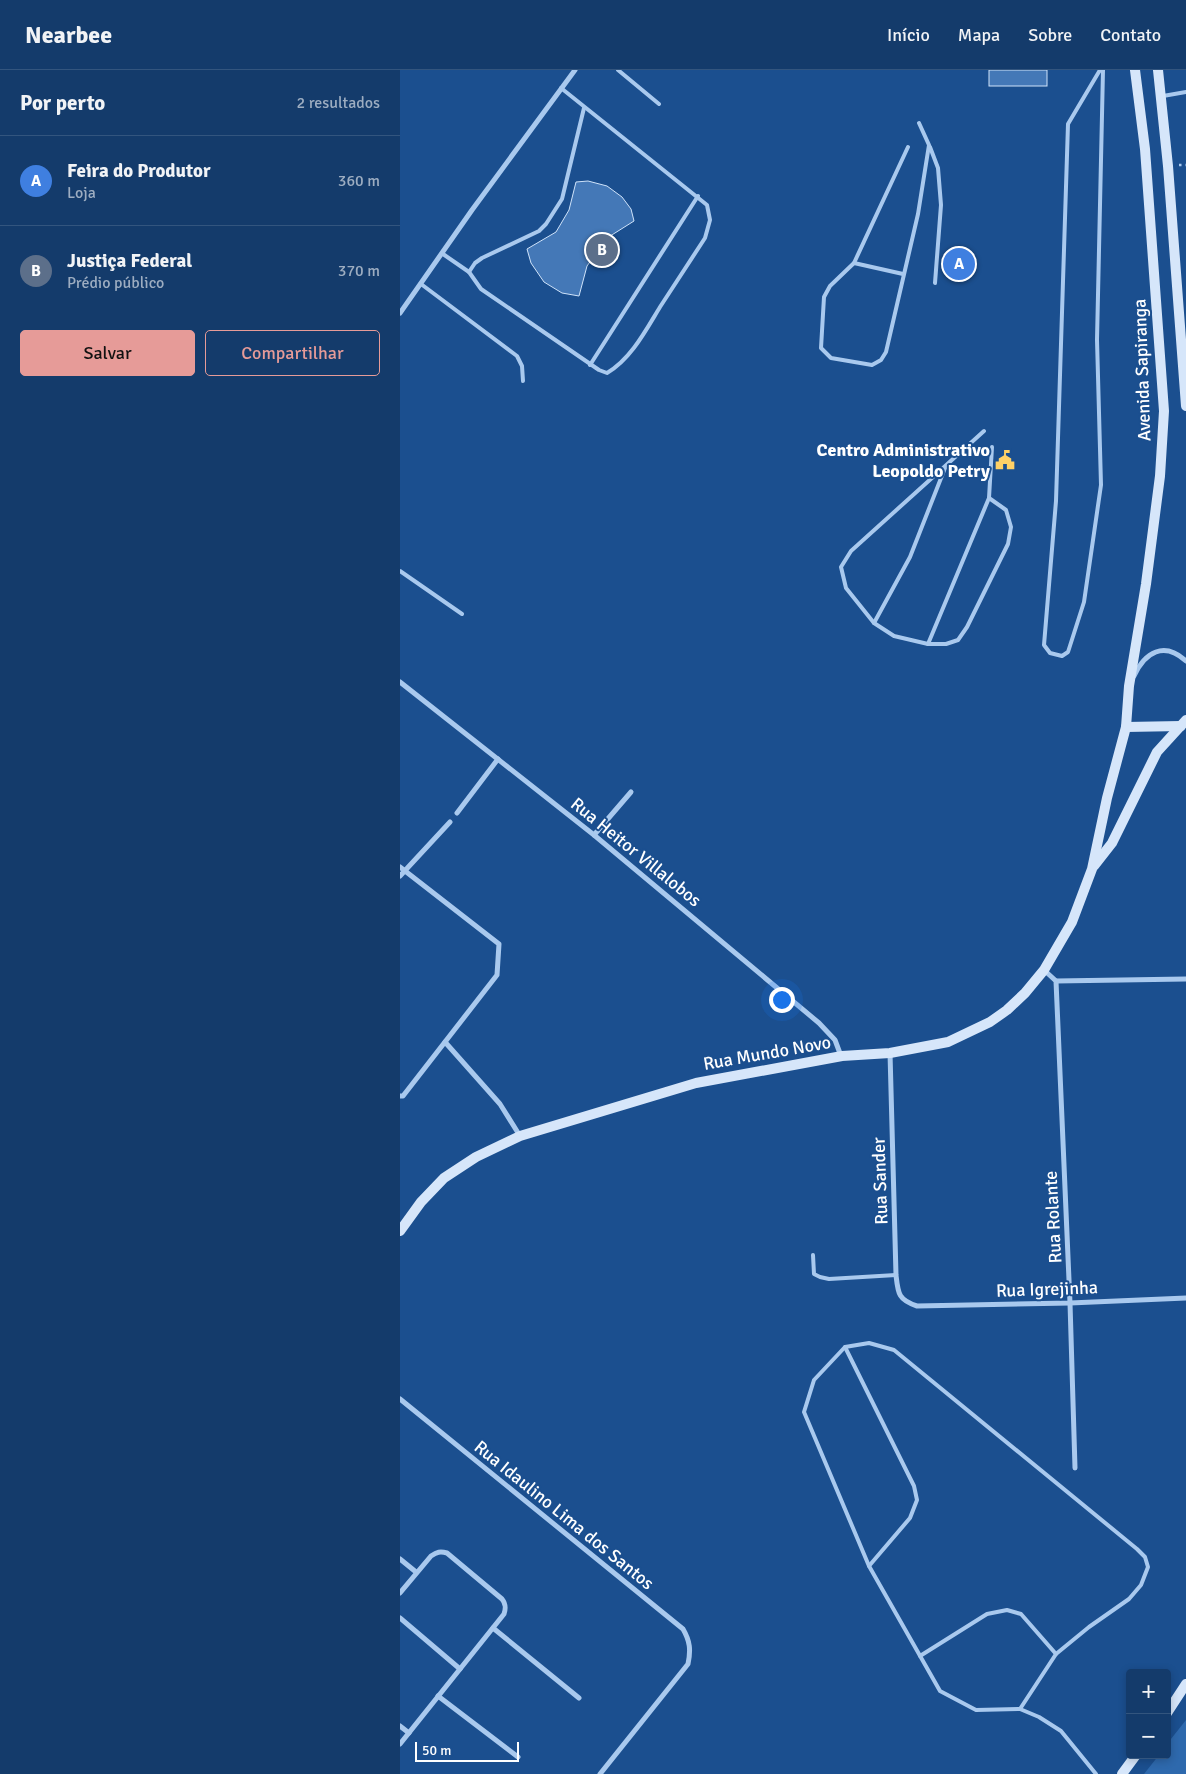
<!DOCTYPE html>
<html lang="pt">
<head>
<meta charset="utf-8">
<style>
  :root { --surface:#143b6b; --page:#214673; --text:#f1f3f6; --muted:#9dadc1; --line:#33557e; --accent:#e69b98 }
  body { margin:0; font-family:Signika,sans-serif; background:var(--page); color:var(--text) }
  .controls { position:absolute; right:15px; bottom:15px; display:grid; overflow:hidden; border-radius:5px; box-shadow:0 2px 8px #0003 }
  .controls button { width:45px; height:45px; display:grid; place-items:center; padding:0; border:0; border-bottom:1px solid var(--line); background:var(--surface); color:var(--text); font:25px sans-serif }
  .scale { position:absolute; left:15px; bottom:12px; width:104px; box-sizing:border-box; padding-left:5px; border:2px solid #fff; border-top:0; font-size:14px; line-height:18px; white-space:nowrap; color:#fff; -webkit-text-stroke:4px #1b4f8f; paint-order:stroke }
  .you { position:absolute; left:381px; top:929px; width:18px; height:18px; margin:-12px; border:4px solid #fff; border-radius:50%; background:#1a73e8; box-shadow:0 0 0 8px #1a73e833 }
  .badge { display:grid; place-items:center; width:32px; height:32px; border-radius:50%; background:var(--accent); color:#fff; font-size:16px; font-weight:700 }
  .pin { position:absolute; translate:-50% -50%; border:2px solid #fff; box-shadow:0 1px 5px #0006 }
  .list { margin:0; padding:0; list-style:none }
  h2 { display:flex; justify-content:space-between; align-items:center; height:65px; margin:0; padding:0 20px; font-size:21px }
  h2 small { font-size:16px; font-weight:400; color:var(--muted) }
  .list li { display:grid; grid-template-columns:32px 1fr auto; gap:15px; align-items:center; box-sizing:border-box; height:90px; padding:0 20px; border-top:1px solid var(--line) }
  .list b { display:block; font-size:19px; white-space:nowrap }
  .list p { margin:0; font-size:16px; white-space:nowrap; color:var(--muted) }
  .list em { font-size:16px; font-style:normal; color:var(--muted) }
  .actions { display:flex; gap:10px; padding:15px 20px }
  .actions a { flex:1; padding:11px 0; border:1px solid var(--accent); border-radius:5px; text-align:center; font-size:18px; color:var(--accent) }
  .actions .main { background:var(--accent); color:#111 }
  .map { position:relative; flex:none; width:786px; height:1704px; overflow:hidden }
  header { display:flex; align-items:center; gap:30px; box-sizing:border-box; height:70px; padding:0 25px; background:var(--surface); border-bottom:1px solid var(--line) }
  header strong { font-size:24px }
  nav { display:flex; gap:28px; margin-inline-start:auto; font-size:18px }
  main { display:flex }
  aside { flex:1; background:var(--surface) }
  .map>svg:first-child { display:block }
  .green { fill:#2e69ad }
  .building { fill:#4478b7; stroke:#cfe3fa }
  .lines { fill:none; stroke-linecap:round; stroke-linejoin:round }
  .path { stroke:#a9c9ee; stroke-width:2.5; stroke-dasharray:2.5 4; stroke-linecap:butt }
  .service { stroke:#a9c9ee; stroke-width:4 }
  .minor { stroke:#a9c9ee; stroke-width:5 }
  .secondary { stroke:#d6e6fa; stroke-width:10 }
  .labels { text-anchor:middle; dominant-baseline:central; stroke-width:4; stroke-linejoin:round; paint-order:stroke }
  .street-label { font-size:18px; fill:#fff; stroke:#1b4f8f }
  .poi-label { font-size:18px; font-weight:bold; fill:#fff; stroke:#1b4f8f; text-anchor:end }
</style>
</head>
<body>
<header>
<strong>Nearbee</strong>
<nav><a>Início</a><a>Mapa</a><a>Sobre</a><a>Contato</a></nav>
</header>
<main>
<aside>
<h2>Por perto<small>2 resultados</small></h2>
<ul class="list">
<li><span class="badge" style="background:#3f7fe0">A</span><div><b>Feira do Produtor</b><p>Loja</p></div><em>360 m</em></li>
<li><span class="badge" style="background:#5c6f8a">B</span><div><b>Justiça Federal</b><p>Prédio público</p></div><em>370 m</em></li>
</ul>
<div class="actions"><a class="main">Salvar</a><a>Compartilhar</a></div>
</aside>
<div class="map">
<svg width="786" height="1704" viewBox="0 0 786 1704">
  <rect width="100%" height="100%" fill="#1b4f8f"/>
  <polygon class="green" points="786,1650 786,1704 744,1704 759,1685 767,1685 767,1674"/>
  <g class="building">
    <rect x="589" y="0" width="58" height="16"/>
    <polygon points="188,111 207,116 222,127 231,139 234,151 207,168 187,196 179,226 162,223 144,212 131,193 127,179 156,162 169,140 176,112"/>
  </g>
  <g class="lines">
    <polyline class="path" points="779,95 786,95"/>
    <g class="service">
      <polyline points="218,0 259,34"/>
      <polyline points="700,0 668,54 656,431 644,575 650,583 662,586 668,582 684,532 701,415 697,270 703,0"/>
      <polyline points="763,26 786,22"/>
      <polyline points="508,77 454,193 430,216 424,227 421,278 431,288 472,295 481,290 486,282 518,144 529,75 519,53"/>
      <polyline points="530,77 538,98 541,135 535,213"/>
      <path d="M43 184 69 202 81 219 199 300 207 303C231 289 246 260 260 237 275 214 290 191 305 168L310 150 307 135 161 18"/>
      <polyline points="454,193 503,204"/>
      <polyline points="69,202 75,193 82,188 139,161 146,154 162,129 184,38"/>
      <polyline points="21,214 117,286 122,296 123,311"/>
      <polyline points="190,295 298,126"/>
      <polyline points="584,361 451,481 441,497 446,518 474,553 494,566 528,574 546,574 558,570 567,557 608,474 611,457 606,440 589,428"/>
      <polyline points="0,501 62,544"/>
      <polyline points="474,553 510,487 545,398"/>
      <polyline points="528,574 589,428 592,377"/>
      <polyline points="413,1185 414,1204 420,1207 429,1209 496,1205"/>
      <polygon points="469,1273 494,1280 737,1479 745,1487 748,1497 741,1515 729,1529 689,1557 656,1584 620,1639 576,1640 540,1621 469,1496 404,1342 414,1310 445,1277"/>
      <polyline points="445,1277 514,1416 517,1430 510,1448 469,1496"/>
      <polyline points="520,1586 587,1544 607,1540 621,1544 656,1584"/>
      <polyline points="620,1639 639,1647 661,1661 696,1704"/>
    </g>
    <g class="minor">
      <polyline points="0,243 72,140 175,0"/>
      <path d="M734 606C745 582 764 571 786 591"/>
      <polyline points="0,612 194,765 419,953 435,970 441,986"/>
      <polyline points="57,743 98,689"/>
      <polyline points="194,765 231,722"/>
      <polyline points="0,797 99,874 97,905 3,1026 0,1026"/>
      <polyline points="0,806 50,752"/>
      <polyline points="644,900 656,911 670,1233 675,1398"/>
      <polyline points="656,911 786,909"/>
      <polyline points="45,972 100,1034 120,1066"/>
      <path d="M490 983 496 1205C498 1223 498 1230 517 1236L670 1233 786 1228"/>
      <path d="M0 1329 283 1559C290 1571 291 1580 288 1594L200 1704"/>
      <polyline points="0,1489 16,1502"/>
      <path d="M0 1523 31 1486C37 1482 40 1481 47 1483L102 1529C106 1534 106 1538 104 1544L0 1674"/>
      <polyline points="0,1548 60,1599"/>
      <polyline points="93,1558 179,1628"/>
      <polyline points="38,1626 118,1687"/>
      <polyline points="0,1656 9,1663"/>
    </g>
    <g class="secondary">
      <polyline points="758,0 768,96 786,336"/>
      <polyline points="726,657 781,656"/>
      <polyline points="694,796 712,773 757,682 786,650"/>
      <polyline points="0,1161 21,1132 44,1108 76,1087 120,1066 296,1013 442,986 490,983 548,972 590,952 607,940 625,923 644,900 672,852 692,799 707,728 726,657 729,616 746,514 760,406 764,341 745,79 735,0"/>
      <polyline points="767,1643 786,1614"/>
      <polyline points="722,1704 736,1685"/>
    </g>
  </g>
  <defs>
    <symbol id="civic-bare" viewBox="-9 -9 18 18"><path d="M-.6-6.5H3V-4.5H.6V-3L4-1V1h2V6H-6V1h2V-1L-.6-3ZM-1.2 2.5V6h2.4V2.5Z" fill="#ffd166" stroke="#1b4f8f" stroke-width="2.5" paint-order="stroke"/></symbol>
  </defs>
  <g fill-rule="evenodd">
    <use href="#civic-bare" x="591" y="376" width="28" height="28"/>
  </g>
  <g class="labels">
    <g class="street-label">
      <text transform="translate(742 300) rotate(-92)">Avenida Sapiranga</text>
      <text transform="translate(236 782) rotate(39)">Rua Heitor Villalobos</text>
      <text transform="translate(367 983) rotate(-10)">Rua Mundo Novo</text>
      <text transform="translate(480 1111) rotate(-92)">Rua Sander</text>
      <text transform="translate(653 1147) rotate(-93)">Rua Rolante</text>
      <text transform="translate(647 1219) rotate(-2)">Rua Igrejinha</text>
      <text transform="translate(164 1445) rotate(39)">Rua Idaulino Lima dos Santos</text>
    </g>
    <g class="poi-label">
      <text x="590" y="380">Centro Administrativo<tspan x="590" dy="21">Leopoldo Petry</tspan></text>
    </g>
  </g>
</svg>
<div class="controls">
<button>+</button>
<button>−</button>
</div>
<div class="scale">50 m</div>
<div class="you"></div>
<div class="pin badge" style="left:559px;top:194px;background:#3f7fe0">A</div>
<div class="pin badge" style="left:202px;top:180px;background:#5c6f8a">B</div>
</div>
</main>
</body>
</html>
